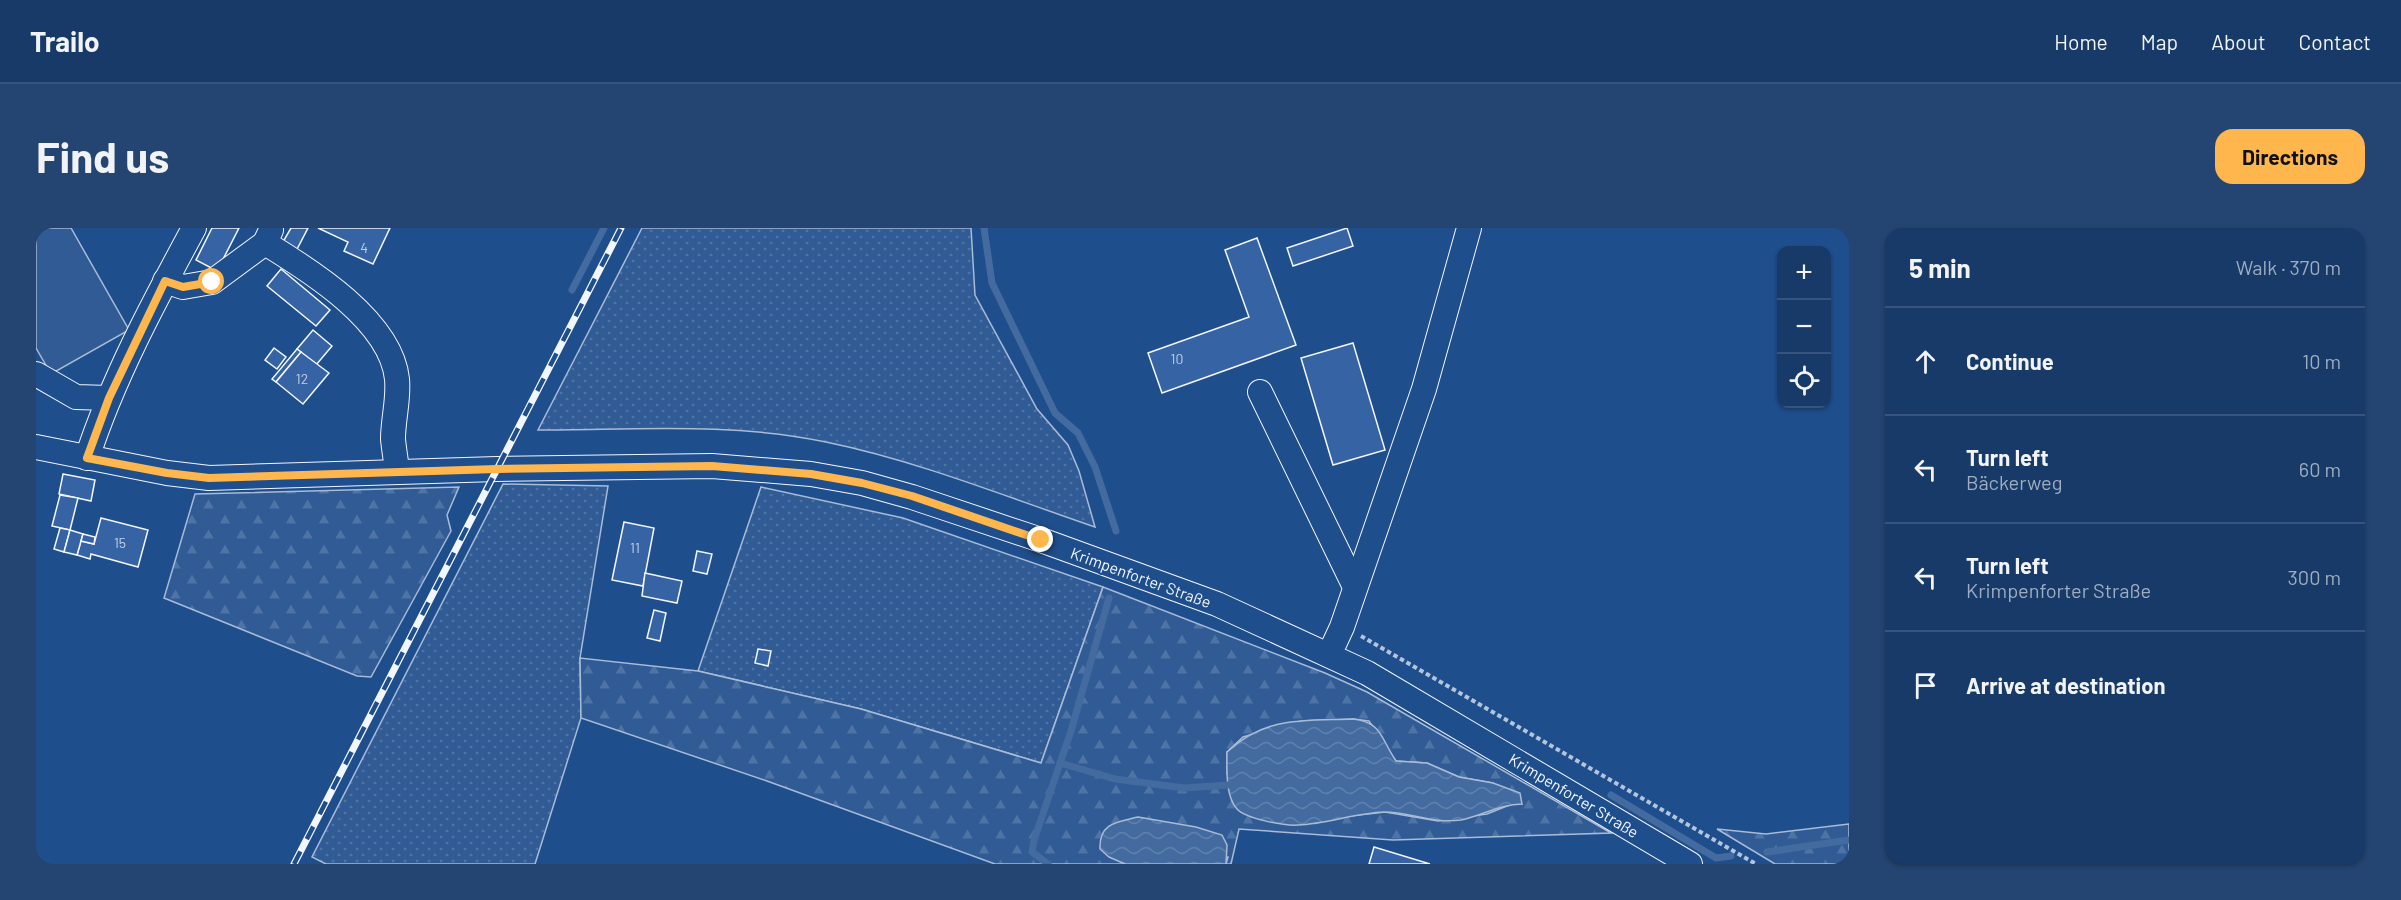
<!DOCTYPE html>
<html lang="en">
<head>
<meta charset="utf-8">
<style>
  :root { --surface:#173a69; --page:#244571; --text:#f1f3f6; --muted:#9eadc0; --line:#36547d; --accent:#ffb74d }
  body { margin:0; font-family:Barlow,sans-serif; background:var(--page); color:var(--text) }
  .controls { position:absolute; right:18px; top:18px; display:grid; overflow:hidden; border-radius:12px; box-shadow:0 2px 4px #0004 }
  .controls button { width:54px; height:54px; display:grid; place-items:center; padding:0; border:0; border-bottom:2px solid var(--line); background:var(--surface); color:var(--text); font:30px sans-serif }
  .stop { position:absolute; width:18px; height:18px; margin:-14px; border:4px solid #ffb74d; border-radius:50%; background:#fff }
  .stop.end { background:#ffb74d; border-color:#fff; box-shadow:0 2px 6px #0008 }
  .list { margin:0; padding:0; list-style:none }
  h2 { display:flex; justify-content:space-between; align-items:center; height:78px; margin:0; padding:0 24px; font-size:26px }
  h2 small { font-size:20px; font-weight:400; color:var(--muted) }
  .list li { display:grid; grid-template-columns:39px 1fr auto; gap:18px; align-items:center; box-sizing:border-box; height:108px; padding:0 24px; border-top:2px solid var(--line) }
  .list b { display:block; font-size:22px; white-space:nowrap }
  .list p { margin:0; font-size:20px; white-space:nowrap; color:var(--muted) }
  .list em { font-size:20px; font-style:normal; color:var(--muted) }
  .icon { flex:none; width:33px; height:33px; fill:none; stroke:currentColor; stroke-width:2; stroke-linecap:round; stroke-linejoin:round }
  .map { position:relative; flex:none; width:1813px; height:636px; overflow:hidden; border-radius:18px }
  header { display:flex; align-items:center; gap:36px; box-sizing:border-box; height:84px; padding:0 30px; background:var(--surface); border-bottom:2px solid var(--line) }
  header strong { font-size:28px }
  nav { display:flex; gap:33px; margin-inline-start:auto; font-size:21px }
  .intro { display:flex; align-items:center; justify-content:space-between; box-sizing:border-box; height:144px; padding:0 36px }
  h1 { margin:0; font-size:42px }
  .button { padding:15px 27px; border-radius:18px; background:var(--accent); color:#111; font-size:21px; font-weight:700 }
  main { display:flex; gap:36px; padding:0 36px }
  aside { flex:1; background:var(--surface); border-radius:18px; box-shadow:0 2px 4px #0004 }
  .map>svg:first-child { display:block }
  .grass { fill:url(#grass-dots); stroke:#a8bbd7; stroke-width:1.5 }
  .forest { fill:url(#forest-firs); stroke:#a8bbd7; stroke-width:1.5; fill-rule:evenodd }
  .built { fill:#305b95; stroke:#a8bbd7; stroke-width:1.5 }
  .water { fill:url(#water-waves); stroke:#a8bbd7; stroke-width:1.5 }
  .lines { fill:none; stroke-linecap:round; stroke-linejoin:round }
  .stream { stroke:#446ba0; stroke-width:7 }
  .building { fill:#3563a3; stroke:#f2f6ff; stroke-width:1.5 }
  .minor-casing { stroke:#f2f6ff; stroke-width:26 }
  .path { stroke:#b3c4dc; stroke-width:4; stroke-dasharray:4.5 3; stroke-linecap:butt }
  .minor { stroke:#1f4e8c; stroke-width:24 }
  .rail-casing { stroke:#f2f6ff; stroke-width:7 }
  .rail { stroke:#1f4e8c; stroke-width:4.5; stroke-dasharray:14; stroke-linecap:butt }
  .route { stroke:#ffb74d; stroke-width:8 }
  .labels { text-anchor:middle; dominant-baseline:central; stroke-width:4.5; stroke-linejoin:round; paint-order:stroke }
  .number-label { font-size:14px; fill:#c3d1e8 }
  .street-label { font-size:16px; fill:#f2f6ff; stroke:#1f4e8c }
</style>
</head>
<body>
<header>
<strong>Trailo</strong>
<nav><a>Home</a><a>Map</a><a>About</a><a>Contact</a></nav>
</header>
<div class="intro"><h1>Find us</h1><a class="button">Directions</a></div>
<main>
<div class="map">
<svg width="1813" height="636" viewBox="0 0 1813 636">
  <defs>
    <pattern id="grass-dots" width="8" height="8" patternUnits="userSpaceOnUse" patternTransform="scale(1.5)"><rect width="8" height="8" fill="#305b95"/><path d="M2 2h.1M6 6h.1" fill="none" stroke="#4e73a5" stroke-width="1.8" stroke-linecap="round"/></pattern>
    <pattern id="forest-firs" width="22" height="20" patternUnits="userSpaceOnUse" patternTransform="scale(1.5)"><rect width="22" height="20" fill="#305b95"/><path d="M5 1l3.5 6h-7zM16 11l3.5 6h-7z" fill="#4e73a5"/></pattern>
    <pattern id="water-waves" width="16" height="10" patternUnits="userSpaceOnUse" patternTransform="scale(1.5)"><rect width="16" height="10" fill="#446ba0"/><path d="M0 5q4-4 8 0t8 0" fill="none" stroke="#5f81ae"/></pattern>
  </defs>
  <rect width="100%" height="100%" fill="#1f4e8c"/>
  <g class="grass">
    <path d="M606 0H935L939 67 1001 181 1032 217 1043 243 1059 299C971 269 882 233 790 214 696 194 597 202 502 202Z"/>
    <polygon points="467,256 572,258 544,430 545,490 499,636 290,636 276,629"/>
    <polygon points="725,259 867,290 1067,359 1005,535 825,481 662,443"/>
  </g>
  <g class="forest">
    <polygon points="423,259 411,287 415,303 335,449 321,448 128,370 159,266"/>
    <path d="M1067 359 1289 445 1331 464 1575 605 1357 612 1203 601 1195 636H1190L1192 629 1087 635 1089 636H959L731 553 545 490 544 430 662 443 825 481 1005 535ZM1317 491 1333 493 1360 533 1391 535 1423 549 1457 555 1485 576H1476L1451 586 1402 593 1349 584 1306 589 1191 546V524L1207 509 1265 493Z"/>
    <polygon points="1813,596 1813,636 1739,636 1681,601 1730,606"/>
  </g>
  <polygon class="built" points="0,0 35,0 93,102 15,146 0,120"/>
  <g class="water">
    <path d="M1317 491C1346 494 1345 511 1360 533L1391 535 1423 549 1457 555 1484 565 1486 576C1465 576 1445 588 1425 592 1398 596 1374 584 1348 584 1319 585 1291 596 1262 597 1249 598 1210 591 1201 581 1189 568 1191 540 1191 524 1229 488 1268 493 1317 491Z"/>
    <path d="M1102 589 1160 599 1186 607 1191 617 1190 636H1089L1073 629 1064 621C1063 595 1081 594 1102 589Z"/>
  </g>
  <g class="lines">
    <g class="stream">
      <polyline points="948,0 956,55 1019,185 1042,205 1059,239 1080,303"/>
      <polyline points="536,62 568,0"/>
      <polyline points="1024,535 1079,551 1148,560 1193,557"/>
      <polyline points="1575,567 1680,630 1695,628"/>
      <polyline points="1731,624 1813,612"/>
      <polyline points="1012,636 996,624 998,612 1035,503 1073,370"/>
    </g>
  </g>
  <g class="building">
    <polygon points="176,0 203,0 181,43 160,32"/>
    <polygon points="255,0 272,0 258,27 244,19"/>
    <polygon points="282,0 354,0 337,36 308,23 312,14"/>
    <polygon points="1311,0 1317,18 1257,38 1251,20"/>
    <polygon points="1221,10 1260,117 1126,165 1112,125 1213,89 1189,22"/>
    <polygon points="245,41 294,82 280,98 231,58"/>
    <polygon points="277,102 296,118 280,137 261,121"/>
    <polygon points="1317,115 1349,222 1297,237 1265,130"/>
    <polygon points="238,120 250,129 241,141 229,132"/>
    <polygon points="261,121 265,124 240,154 236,151"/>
    <polygon points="265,124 293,145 267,176 240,154"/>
    <polygon points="27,246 59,252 55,273 23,266"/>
    <polygon points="24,267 42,270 34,302 16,298"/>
    <polygon points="65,290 112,302 102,339 55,326 54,331 41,327 45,313 58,316"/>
    <polygon points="588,294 618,300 607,358 576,352"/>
    <polygon points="24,300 34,302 28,324 18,321"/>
    <polygon points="34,302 47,306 41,327 28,324"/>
    <polygon points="47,306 59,309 58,316 45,313"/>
    <polygon points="661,323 676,326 671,346 657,343"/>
    <polygon points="609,345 646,353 641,375 606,368"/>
    <polygon points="618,382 630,385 624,413 611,410"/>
    <polygon points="722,421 735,423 732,438 719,435"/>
    <polygon points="1338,619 1394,636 1333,636"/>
  </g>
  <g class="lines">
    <defs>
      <g id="minor">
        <path d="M229 15C275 43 355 93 361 151 363 171 357 191 357 211 358 222 360 232 361 243"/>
        <polyline points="129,53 147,59 176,54 229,15 235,2"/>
        <polyline points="0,146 40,169 73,170"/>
        <polyline points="1224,164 1319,359"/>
        <polyline points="0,219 131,245 173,250 461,241 676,238 775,246 826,255 876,269 1005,312 1181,376 1331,445 1654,636"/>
        <path d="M51 230C77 150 118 74 158 0"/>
        <polyline points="1293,427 1306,399 1388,161 1433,0"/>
      </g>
    </defs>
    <use href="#minor" class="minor-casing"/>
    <polyline class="path" points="1325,408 1720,636"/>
    <use href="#minor" class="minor"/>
    <defs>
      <polyline id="rail" points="258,636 585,0"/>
    </defs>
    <use href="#rail" class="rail-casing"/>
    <use href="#rail" class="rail"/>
  </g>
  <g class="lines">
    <polyline class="route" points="176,54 147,59 129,53 73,170 51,230 131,245 173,250 461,241 676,238 775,246 826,255 876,268 1005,312"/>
  </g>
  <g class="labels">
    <g class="number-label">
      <text x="328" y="19">4</text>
      <text x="1141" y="130">10</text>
      <text x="266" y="150">12</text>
      <text x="84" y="314">15</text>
      <text x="599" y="319">11</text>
    </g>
    <g class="street-label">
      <text transform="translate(1105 349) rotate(20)">Krimpenforter Straße</text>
      <text transform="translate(1538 567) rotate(31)">Krimpenforter Straße</text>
    </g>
  </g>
</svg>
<div class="controls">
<button>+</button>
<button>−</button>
<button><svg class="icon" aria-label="locate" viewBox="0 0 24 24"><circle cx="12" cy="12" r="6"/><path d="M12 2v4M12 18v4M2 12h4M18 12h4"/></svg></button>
</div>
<div class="stop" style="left:176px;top:54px"></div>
<div class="stop end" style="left:1005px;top:312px"></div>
</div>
<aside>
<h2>5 min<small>Walk · 370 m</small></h2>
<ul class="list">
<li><svg class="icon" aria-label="ahead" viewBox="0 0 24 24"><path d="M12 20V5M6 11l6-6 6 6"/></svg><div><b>Continue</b></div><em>10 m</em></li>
<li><svg class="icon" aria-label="left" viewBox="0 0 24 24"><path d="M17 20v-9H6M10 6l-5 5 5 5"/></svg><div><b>Turn left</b><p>Bäckerweg</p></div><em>60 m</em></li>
<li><svg class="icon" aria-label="left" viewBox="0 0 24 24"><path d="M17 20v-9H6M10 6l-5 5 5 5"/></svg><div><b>Turn left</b><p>Krimpenforter Straße</p></div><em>300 m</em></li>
<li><svg class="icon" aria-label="arrive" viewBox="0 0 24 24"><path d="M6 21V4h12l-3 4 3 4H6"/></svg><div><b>Arrive at destination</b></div></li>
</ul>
</aside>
</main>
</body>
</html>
